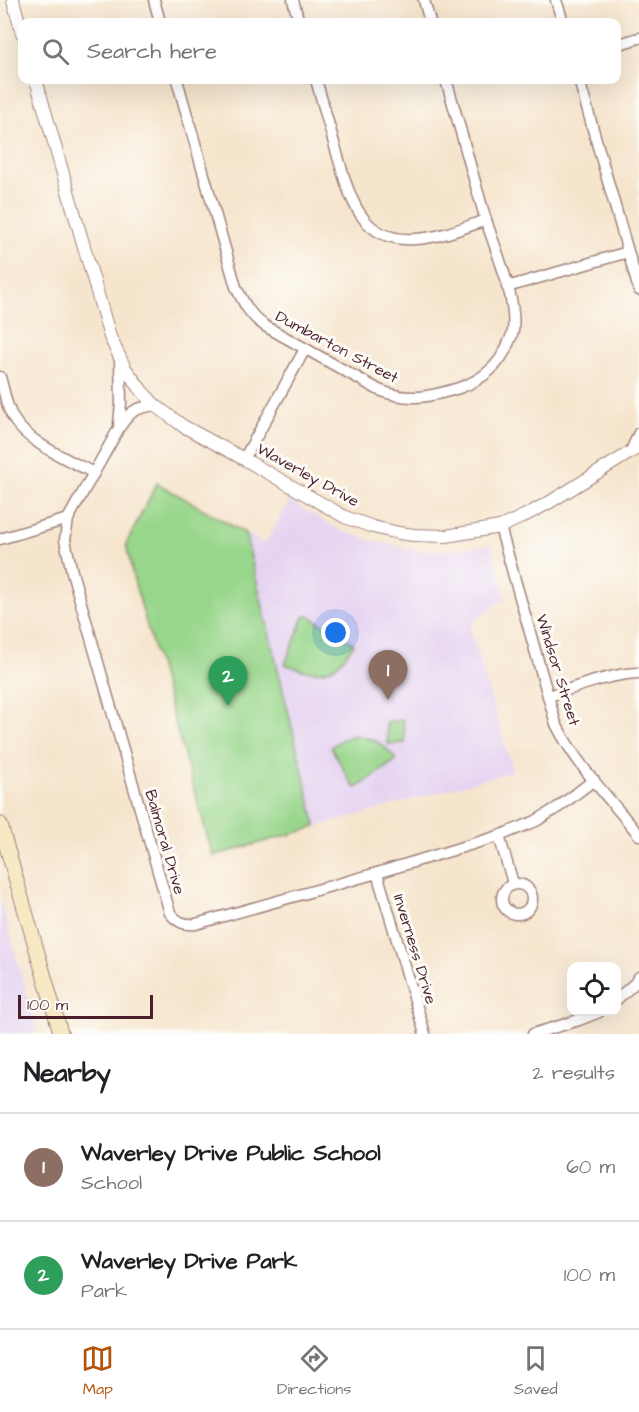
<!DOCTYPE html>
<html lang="en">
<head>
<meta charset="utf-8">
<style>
  :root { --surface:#fff; --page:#f2f2f2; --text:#202124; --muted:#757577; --line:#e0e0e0; --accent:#b45309 }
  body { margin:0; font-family:"Architects Daughter",sans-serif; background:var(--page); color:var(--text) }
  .controls { position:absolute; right:18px; bottom:18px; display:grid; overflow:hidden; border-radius:12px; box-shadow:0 6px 24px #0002 }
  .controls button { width:54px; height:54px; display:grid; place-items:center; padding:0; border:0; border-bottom:2px solid var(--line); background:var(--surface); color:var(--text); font:30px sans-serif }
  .scale { position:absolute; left:18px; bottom:15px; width:135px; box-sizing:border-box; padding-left:6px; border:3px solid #4a1f2b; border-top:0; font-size:16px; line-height:21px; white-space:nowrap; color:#4a1f2b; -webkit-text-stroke:4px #fdfcf7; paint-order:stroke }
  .you { position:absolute; left:336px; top:633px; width:21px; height:21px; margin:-15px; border:4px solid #fff; border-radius:50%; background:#1a73e8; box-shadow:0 0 0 9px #1a73e833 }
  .badge { display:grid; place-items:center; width:39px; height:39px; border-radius:50%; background:var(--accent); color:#fff; font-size:20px; font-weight:700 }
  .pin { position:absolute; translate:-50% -50px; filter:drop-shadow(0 2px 3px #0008) }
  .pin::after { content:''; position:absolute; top:32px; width:21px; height:18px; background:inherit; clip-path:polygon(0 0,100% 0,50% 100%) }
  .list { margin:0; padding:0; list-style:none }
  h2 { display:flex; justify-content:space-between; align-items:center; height:78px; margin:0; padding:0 24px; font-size:26px }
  h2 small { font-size:20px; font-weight:400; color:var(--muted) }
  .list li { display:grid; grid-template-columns:39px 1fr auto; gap:18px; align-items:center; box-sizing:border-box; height:108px; padding:0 24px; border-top:2px solid var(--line) }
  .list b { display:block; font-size:22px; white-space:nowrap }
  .list p { margin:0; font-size:20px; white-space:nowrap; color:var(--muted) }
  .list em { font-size:20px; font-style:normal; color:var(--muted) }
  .icon { flex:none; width:33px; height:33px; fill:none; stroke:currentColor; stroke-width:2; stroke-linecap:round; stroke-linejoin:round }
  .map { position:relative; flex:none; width:639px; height:1034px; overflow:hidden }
  .search { position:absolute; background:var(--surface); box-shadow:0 6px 24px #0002; left:18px; right:18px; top:18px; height:66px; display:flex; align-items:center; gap:15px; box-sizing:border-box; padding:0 21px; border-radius:12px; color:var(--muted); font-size:22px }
  .sheet { height:294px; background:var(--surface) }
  nav { display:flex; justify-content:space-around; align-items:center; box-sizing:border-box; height:84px; border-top:2px solid var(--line); background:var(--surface); font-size:16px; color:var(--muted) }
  nav a { display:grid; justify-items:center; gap:3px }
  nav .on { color:var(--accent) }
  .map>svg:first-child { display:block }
  .built { fill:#e5d3f1 }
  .green { fill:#98d68b; stroke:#717a5b; stroke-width:1.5 }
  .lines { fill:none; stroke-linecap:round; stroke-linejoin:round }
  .minor-casing { stroke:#a0827c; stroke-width:13 }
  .tertiary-casing { stroke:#a0827c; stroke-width:14 }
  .secondary-casing { stroke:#a0827c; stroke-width:16 }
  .minor { stroke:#fff; stroke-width:10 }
  .tertiary { stroke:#fff; stroke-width:12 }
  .secondary { stroke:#f6e9c3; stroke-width:14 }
  .labels { text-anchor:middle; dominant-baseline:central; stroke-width:6; stroke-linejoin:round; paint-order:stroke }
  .street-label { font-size:16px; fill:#4a1f2b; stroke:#fdfcf7 }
</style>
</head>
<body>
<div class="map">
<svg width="639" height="1034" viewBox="0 0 639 1034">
  <rect width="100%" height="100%" fill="#fdfcf7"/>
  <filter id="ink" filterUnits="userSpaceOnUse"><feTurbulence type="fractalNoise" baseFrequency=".0167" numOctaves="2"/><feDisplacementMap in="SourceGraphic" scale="12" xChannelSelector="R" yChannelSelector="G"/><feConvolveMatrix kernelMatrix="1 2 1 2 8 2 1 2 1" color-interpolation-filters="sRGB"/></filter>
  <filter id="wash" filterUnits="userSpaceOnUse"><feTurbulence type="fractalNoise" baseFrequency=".008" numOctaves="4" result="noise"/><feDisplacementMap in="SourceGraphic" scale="24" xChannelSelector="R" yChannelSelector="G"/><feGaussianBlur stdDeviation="1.35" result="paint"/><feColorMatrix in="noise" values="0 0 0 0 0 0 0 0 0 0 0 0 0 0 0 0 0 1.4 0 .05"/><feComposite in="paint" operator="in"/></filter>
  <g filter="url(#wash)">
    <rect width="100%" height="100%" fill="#f6e5cd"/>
    <g class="built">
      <polygon points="290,501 341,531 374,541 408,549 438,551 491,545 506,598 475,620 470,629 513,771 316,827 245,533 265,544"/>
      <polygon points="0,899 37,1030 24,1034 0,1034"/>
    </g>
    <g class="green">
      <polygon points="157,483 245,533 316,827 213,856 135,584 126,544"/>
      <path d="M309 616 354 644C348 652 342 662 334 667 319 676 300 670 285 664L304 617Z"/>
      <polygon points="403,720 405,743 388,744 386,722"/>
      <path d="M355 735C375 739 384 743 396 760L357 788 353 786 331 747 343 739Z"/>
    </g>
  </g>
  <g filter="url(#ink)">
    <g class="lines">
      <defs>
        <g id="minor">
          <polyline points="154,0 160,22"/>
          <polyline points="293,0 299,22"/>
          <polyline points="424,0 430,22"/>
          <polyline points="556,0 563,22"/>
          <polyline points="616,45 639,38"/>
          <path d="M177 80 236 287C243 302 250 316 265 326L379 390C408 402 430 397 459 388 482 380 499 367 508 344 510 340 512 335 513 331 517 298 496 252 486 220 472 174 460 126 446 80"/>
          <path d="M316 80C323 103 329 126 336 150 349 193 358 243 415 239 439 238 463 228 486 220"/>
          <polyline points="579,80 639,290"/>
          <polyline points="507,287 628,252"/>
          <path d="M0 377C4 390 6 406 13 418 26 442 69 460 94 473"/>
          <path d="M155 405C135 408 130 411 119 428L68 519 65 540 72 572 170 913C178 923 185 925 196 924L377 873 499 836 536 821 560 806 594 780"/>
          <polyline points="119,424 121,403 120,359"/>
          <polyline points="631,451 639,433"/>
          <polyline points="244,459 305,349"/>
          <path d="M500 527 556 724C577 766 610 799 639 835"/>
          <polyline points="0,539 68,519"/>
          <path d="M549 696C577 687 609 674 639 673"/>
          <polyline points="499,836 513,883"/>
          <polyline points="377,873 425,1034"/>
          <circle cx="517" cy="899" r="15"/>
          <polyline points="616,1000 635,983 639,977"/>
          <polyline points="533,1034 579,1020 599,1012"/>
        </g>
        <g id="tertiary">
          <polyline points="13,0 22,33"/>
          <polyline points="36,80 110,337 125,368 142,391 155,405 183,426 244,459 345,517 373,527 399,533 414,535 446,536 500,527 524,516 550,502 639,447"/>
        </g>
        <polyline id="secondary" points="0,824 61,1034"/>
      </defs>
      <use href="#minor" class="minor-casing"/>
      <use href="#tertiary" class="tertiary-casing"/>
      <use href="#secondary" class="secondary-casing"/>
      <use href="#minor" class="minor"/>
      <use href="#tertiary" class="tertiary"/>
      <use href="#secondary" class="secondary"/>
    </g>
  </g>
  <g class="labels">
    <g class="street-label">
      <text transform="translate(337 347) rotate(28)">Dumbarton Street</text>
      <text transform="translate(308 475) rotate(29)">Waverley Drive</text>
      <text transform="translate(558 670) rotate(73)">Windsor Street</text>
      <text transform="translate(165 842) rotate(74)">Balmoral Drive</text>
      <text transform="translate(415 949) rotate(73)">Inverness Drive</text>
    </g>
  </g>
</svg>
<div class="controls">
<button><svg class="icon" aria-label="locate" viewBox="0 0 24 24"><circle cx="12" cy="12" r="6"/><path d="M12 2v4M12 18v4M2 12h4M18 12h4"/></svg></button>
</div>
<div class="scale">100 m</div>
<div class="you"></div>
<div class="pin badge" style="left:388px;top:700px;background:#8d6e63">1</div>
<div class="pin badge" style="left:228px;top:706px;background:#2e9e5b">2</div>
<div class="search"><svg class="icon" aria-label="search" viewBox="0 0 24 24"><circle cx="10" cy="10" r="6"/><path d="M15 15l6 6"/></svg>Search here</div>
</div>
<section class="sheet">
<h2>Nearby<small>2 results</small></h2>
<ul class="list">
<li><span class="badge" style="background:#8d6e63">1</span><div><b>Waverley Drive Public School</b><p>School</p></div><em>60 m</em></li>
<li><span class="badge" style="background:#2e9e5b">2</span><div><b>Waverley Drive Park</b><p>Park</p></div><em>100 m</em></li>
</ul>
</section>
<nav>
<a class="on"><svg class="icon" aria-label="map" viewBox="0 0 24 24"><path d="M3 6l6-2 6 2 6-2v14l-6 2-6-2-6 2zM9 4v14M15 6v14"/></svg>Map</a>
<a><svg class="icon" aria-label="directions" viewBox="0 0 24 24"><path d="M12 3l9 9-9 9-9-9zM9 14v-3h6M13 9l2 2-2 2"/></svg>Directions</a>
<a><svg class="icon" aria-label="saved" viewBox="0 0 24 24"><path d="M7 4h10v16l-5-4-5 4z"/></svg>Saved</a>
</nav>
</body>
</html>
